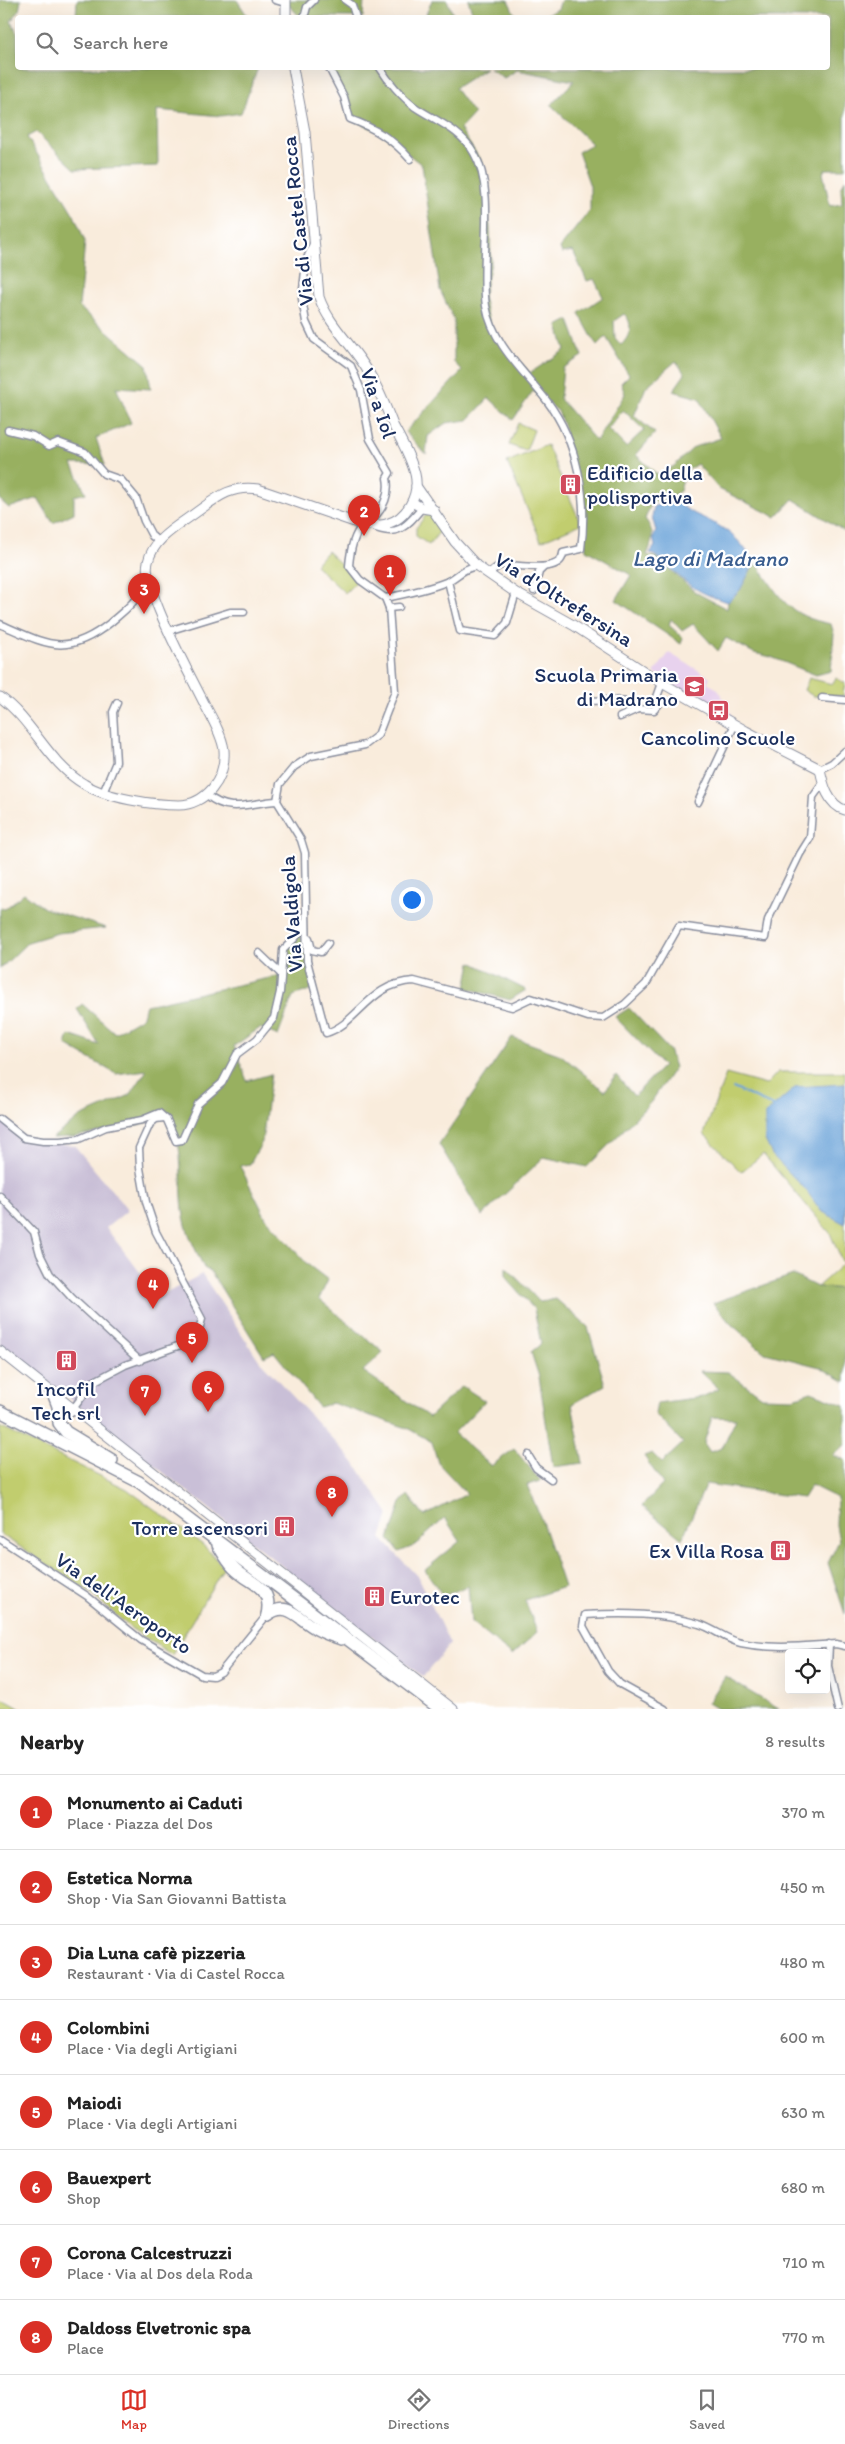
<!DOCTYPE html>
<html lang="en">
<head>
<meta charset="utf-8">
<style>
  :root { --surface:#fff; --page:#f2f2f2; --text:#222; --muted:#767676; --line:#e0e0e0; --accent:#d93025 }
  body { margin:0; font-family:Itim,sans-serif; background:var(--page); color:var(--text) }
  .controls { position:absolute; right:15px; bottom:15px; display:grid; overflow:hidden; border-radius:5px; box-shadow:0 5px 20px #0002 }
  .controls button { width:45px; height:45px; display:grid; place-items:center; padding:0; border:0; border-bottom:1px solid var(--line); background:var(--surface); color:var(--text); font:25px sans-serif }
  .you { position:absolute; left:411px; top:899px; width:18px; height:18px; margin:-12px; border:4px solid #fff; border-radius:50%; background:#1a73e8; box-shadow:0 0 0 8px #1a73e833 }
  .badge { display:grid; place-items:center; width:32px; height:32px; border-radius:50%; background:var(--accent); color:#fff; font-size:16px; font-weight:700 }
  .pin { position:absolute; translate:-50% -41px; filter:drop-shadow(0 1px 2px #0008) }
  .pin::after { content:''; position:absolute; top:26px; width:18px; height:15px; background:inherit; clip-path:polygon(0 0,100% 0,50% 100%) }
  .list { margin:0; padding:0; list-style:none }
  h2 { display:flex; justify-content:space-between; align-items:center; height:65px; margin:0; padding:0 20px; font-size:21px }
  h2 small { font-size:16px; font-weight:400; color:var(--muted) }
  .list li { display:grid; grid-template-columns:32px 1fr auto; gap:15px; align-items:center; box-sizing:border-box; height:75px; padding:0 20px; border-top:1px solid var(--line) }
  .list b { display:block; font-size:19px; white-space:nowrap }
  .list p { margin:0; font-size:16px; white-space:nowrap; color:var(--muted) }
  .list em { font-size:16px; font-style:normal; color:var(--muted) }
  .icon { flex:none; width:28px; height:28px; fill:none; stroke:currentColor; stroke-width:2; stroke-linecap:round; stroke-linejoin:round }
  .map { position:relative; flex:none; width:845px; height:1709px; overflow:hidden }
  .search { position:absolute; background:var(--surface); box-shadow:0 5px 20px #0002; left:15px; right:15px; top:15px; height:55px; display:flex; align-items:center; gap:12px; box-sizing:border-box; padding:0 18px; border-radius:5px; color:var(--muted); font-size:19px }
  .sheet { height:665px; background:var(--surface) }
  nav { display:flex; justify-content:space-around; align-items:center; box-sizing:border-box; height:70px; border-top:1px solid var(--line); background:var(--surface); font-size:14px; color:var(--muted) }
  nav a { display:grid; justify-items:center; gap:2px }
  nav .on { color:var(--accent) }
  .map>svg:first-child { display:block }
  .built { fill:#e8d2ee }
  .industrial { fill:#c9bfd7 }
  .green { fill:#c1cd6e; stroke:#6e7e66 }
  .forest { fill:#98b061; stroke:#5a7060; fill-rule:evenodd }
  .water { fill:#69a2d8; stroke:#42689b }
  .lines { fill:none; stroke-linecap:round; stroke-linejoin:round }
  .stream { stroke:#69a2d8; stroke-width:2 }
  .street-casing { stroke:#8a8e9d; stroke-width:9 }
  .secondary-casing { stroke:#8a8e9d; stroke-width:11 }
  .highway-casing { stroke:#8a8e9d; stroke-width:14 }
  .street { stroke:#fff; stroke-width:6 }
  .secondary { stroke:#fff; stroke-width:9 }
  .highway { stroke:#fff; stroke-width:11 }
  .labels { text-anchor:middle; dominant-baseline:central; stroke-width:4.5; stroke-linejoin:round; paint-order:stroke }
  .street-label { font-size:21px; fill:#1b2f5e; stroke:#fff }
  .poi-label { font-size:21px; fill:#1b2f5e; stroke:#fff; text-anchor:end }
  .water-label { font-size:22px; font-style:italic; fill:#3a5d8f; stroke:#fff }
</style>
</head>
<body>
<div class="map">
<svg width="845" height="1709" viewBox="0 0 845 1709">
  <rect width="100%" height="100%" fill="#fff"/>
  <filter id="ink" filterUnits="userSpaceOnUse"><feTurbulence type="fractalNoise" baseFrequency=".02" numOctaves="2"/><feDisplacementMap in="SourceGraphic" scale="10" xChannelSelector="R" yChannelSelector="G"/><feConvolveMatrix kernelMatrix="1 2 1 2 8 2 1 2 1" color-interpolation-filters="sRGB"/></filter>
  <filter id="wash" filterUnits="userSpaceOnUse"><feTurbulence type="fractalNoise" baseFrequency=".0096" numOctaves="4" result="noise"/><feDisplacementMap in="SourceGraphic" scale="20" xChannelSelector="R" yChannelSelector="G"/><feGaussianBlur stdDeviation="1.12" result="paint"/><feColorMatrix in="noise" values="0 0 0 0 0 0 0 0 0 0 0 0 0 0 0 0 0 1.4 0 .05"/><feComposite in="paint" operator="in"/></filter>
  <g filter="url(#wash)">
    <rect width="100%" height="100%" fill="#f9ecdc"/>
    <polygon class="built" points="669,653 710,677 707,683 718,689 733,717 728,716 720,709 708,705 654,673"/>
    <polygon class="industrial" points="0,1117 26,1141 74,1145 128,1210 106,1228 159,1297 202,1274 259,1360 353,1461 389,1514 381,1538 418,1577 450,1644 423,1677 0,1344"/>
    <g class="green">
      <polygon points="518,423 534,430 526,451 509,445"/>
      <polygon points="547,445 581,524 541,541 507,462"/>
      <polygon points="426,515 431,515 441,530 429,545 416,536 416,528"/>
      <polygon points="327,551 358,580 345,593 315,565"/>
      <polygon points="809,678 832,684 836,678 845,683 843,696 813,696 804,690"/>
      <polygon points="778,1072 845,1072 845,1289 817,1287 843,1264 830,1233 763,1154 741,1172 704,1134 726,1074 766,1085"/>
      <polygon points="0,1427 127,1489 203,1545 224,1567 172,1655 132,1629 90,1592 0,1534"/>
      <polygon points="0,1697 21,1709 0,1709"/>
    </g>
    <g class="forest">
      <polygon points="0,0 21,0 19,11 11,21 17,33 18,68 258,68 241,113 221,116 157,110 158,166 75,169 36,132 27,137 74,215 85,241 79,307 147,365 151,389 116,387 131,423 96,438 105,465 72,464 86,493 74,496 74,513 53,523 38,498 9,508 0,500"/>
      <polygon points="77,0 237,0 248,17 76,17"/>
      <polygon points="284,0 364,0 363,17 300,17"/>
      <polygon points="432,0 447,0 454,17 425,17"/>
      <polygon points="468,0 508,0 516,17 474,17"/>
      <path d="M561 0H845V169H825L823 173 830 206 842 204 841 189 845 179V529L844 531 793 499 776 517 719 489 697 464 685 472 680 491 667 499 652 502 645 519C655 531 653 541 647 555L657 558 695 592 727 609 728 602 740 590 754 564 758 565C780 598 788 616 831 624L834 634 831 671 816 675 771 657 754 653 726 638 718 651 693 624 682 631 671 619 669 625 683 638 681 644 616 600 631 575 586 550 581 492 569 455 565 431 558 411 533 391 513 420 489 398 468 420 446 423 428 436 426 454 405 432 462 371 454 362V320L440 290 422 165 380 132 349 118 341 92 329 68H486L455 88 474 114 460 129 481 161 490 227 491 263 483 297 492 332 530 373 565 350 558 326 569 320 582 356 563 368 560 399 596 441 625 394 621 383 629 375 606 337 597 346 579 313 603 297 594 279 587 281 573 251 562 253 560 248 590 210V186L578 152 592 144 551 105 574 81 517 70 504 78 489 68H828V18L541 17 558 9ZM624 314C634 323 630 337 621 345L615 338 614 321ZM676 361 685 374 673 391 699 398 721 438 694 447 674 466 658 475 636 455 655 433 634 416 646 387ZM623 410 644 430 626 447 608 429Z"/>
      <polygon points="24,893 44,908 106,928 58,933 28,942 0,969 0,908 5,909"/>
      <path d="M301 933 313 989 293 996 278 1036 260 1028 234 1046 247 1081 271 1074 262 1142 250 1164 240 1166 266 1218 307 1264 328 1280 319 1299 383 1352 363 1371 429 1417 462 1386 485 1401 454 1433 491 1466 514 1449 541 1481 527 1485 541 1519 564 1587 525 1600 537 1632 512 1655 471 1622 468 1586 443 1596 425 1570 460 1541 445 1518 414 1546 399 1552 389 1539 401 1503 408 1495 424 1516 467 1494 438 1463 432 1442 407 1428 332 1403 319 1407 274 1352 264 1357 211 1272 204 1268C198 1254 190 1240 186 1225 176 1189 189 1140 164 1109L146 1123 74 1137 52 1138 80 1117 130 1095 147 1070 116 1074 66 1045 69 1035 99 1045 77 1009 82 1004 115 1033 141 1018 146 1005 283 975 284 951Z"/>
      <polygon points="471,962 526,990 510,1000 466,988"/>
      <polygon points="629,1008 669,1050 675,1067 651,1102 587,1167 544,1157 482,1216 439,1144 512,1037 561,1055 605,1091 616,1075 634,1096 663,1066 615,1017"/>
      <polygon points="506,1267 540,1302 556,1299 588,1327 605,1385 572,1404 583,1463 553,1467 539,1377 531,1352 541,1344 534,1309 506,1278"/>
      <polygon points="793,1275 817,1287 845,1289 845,1382 820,1367 765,1353 731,1324 713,1303"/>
      <path d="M700 1371 728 1372 762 1397 794 1398 811 1392 845 1405V1445L833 1455 845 1460V1614L828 1563 839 1541 836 1525 837 1498 811 1485 803 1498 706 1484 682 1539 642 1506 663 1484 644 1456 652 1453 662 1463 683 1443 655 1414 657 1403 702 1397 719 1389ZM712 1417 736 1418 722 1448 710 1452 704 1443Z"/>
      <polygon points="725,1677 777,1708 779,1709 718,1709 708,1703"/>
    </g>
    <g class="water">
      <path d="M669 503H679C688 512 698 515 710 521 730 531 744 543 754 564L740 590 728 602C710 597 694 590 680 577 667 566 668 562 650 553L655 546 653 538 656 531 652 517 654 506Z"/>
      <polygon points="845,1084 845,1224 821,1211 806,1190 772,1155 765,1140 765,1114 796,1087"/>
    </g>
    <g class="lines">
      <polyline class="stream" points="733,1088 775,1107"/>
    </g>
  </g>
  <g filter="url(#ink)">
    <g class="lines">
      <defs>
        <g id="street">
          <polyline points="275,0 285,3"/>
          <polyline points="345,0 352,5 356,18"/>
          <polyline points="304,18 307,7 314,0"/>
          <path d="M329 68 344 97 350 119C374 128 393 139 410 159"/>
          <path d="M380 68C388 81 402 97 415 107 436 121 461 130 474 153 497 192 479 262 486 306 493 345 524 371 547 401 578 442 588 499 581 549L563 553C562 575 516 564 503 565 498 565 493 570 490 573"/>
          <polyline points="8,430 33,436 49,446 58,442 85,452 104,474 121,480 136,498 144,521 152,536 158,541"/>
          <path d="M371 526C397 538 406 527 422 508"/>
          <polyline points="448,581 460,631 495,636 507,623 516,593"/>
          <polyline points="534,591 539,572 544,567"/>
          <path d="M385 598C406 594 426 590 446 582 458 577 462 568 477 566"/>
          <polyline points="389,608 399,607"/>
          <path d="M0 624C46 644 66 658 110 623 120 614 133 605 140 593 144 585 142 578 147 571"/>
          <polyline points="168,631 230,612 244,612"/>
          <polyline points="822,698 845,700"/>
          <polyline points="589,701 615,700 626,702 638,709 654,710 659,704 657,697 662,683"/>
          <polyline points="620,717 638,709"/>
          <polyline points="820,769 832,763 845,751"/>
          <polyline points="103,793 116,762 113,712 117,703"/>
          <path d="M207 795C230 815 251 802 277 801"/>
          <path d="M277 801 301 840 305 853 307 961 326 1033C358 1024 369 983 414 981L512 1007 531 998 588 1017 603 1018 625 1004 646 984 679 926 765 938 768 920 800 854 810 838 813 797 823 783"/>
          <path d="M277 801 280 784 294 767 311 756 365 745 378 735 395 691 389 608 385 598 360 580 349 566C350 553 353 536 362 526 365 523 369 521 372 519 384 509 390 493 387 478L390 473 370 439 361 390 351 366 314 339 306 322 302 299 306 261 314 241"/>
          <polyline points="698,802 735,724"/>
          <polyline points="309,938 312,950 321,952 328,943"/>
          <polyline points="259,953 281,974"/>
          <polyline points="0,1119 24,1138 43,1141 60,1141 79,1139 106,1127 142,1120 159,1113 167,1120 176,1141 182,1140 198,1104 222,1083 237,1054 257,1039 274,1018 280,992 283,950 296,937 305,921"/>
          <polyline points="0,1196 34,1232 40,1254 50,1274 72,1298 140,1361"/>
          <polyline points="73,1409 93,1382 125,1365 186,1343 199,1330 202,1319 156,1232 146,1202 140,1168 139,1148 150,1124 156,1119 164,1118"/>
          <polyline points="528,1455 536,1468 551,1479"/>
          <polyline points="0,1539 87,1596 141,1640 202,1675 213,1676 221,1672 267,1615"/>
          <polyline points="829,1644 828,1666 838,1709"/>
          <path d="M665 1709 620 1684 608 1671 583 1626 585 1615C624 1613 662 1613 699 1624 714 1629 727 1640 741 1643 773 1650 805 1646 836 1644L845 1646"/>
        </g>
        <g id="secondary">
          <polyline points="286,18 286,0"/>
          <path d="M416 486 455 542 477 566 516 593 573 625 662 683 746 731 820 769C823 784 828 805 845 810"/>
          <polyline points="412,502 422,508 434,510"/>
          <path d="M0 697C33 721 49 764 84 784 106 798 153 805 179 805 192 805 204 798 212 789 221 778 225 764 224 750 222 735 212 718 205 705 188 671 169 637 156 602 151 590 145 574 148 562 153 540 174 528 191 516 213 501 229 484 258 489L363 525C370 525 378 526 386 524 407 519 420 494 415 474 411 457 401 440 393 425 386 407 379 389 369 373 354 346 329 326 319 297L305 132 293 68"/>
          <polyline points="0,1351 453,1709"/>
        </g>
        <g id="highway">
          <polyline points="53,1393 58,1406 59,1423 66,1432 112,1460"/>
          <polyline points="0,1411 139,1482 440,1709"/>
          <polyline points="60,1416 65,1411 73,1409"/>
          <path d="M218 1545C223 1553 228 1562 234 1568 252 1586 273 1585 267 1615"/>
          <path d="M267 1615C288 1600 297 1618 315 1628 323 1633 333 1636 341 1639"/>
        </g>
      </defs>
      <use href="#street" class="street-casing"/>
      <use href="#secondary" class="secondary-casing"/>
      <use href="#highway" class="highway-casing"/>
      <use href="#street" class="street"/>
      <use href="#secondary" class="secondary"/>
      <use href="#highway" class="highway"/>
    </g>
  </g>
  <defs>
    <symbol id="building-square" viewBox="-11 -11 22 22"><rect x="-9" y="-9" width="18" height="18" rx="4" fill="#d1495b" stroke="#fff"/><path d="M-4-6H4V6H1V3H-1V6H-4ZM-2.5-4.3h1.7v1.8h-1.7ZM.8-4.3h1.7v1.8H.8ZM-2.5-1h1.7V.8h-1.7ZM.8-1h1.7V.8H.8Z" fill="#fff"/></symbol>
    <symbol id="school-square" viewBox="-11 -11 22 22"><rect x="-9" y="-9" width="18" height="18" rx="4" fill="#d1495b" stroke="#fff"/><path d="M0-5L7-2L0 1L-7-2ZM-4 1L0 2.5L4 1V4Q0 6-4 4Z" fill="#fff"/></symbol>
    <symbol id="bus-square" viewBox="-11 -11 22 22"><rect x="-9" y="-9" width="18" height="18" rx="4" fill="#d1495b" stroke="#fff"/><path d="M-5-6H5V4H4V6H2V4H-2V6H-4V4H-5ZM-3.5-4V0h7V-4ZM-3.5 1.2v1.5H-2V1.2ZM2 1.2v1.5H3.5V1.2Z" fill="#fff"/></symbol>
  </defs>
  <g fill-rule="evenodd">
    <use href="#building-square" x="558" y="472" width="25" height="25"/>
    <use href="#school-square" x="682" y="674" width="25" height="25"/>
    <use href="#bus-square" x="706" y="698" width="25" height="25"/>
    <use href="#building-square" x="54" y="1348" width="25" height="25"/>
    <use href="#building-square" x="272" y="1514" width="25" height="25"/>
    <use href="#building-square" x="768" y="1538" width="25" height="25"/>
    <use href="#building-square" x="362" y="1584" width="25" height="25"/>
  </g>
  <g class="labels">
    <g class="street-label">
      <text transform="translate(297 221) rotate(-96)">Via di Castel Rocca</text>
      <text transform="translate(379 403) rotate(71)">Via a Iol</text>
      <text transform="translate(564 599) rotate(32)">Via d'Oltrefersina</text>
      <text transform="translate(291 914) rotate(-94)">Via Valdigola</text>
      <text transform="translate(124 1603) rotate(35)">Via dell'Aeroporto</text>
    </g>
    <g class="poi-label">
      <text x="587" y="472" text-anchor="start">Edificio della<tspan x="587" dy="24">polisportiva</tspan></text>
      <text x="678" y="674">Scuola Primaria<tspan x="678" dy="24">di Madrano</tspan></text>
      <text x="718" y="737" text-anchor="middle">Cancolino Scuole</text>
      <text x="66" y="1388" text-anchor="middle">Incofil<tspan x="66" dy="24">Tech srl</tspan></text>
      <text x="268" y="1527">Torre ascensori</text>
      <text x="764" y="1550">Ex Villa Rosa</text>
      <text x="390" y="1596" text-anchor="start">Eurotec</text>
    </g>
    <g class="water-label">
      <text x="710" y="558">Lago di Madrano</text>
    </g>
  </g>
</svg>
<div class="controls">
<button><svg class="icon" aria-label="locate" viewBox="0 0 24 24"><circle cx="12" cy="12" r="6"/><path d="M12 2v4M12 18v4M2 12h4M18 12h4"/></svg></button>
</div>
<div class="you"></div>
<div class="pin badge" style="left:390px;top:596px">1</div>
<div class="pin badge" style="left:364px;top:536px">2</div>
<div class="pin badge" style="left:144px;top:614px">3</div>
<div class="pin badge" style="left:153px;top:1309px">4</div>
<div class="pin badge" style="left:192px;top:1363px">5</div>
<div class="pin badge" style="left:208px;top:1412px">6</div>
<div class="pin badge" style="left:145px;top:1416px">7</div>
<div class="pin badge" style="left:332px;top:1517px">8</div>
<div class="search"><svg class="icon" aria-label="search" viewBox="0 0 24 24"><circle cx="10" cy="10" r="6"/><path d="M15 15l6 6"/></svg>Search here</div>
</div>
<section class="sheet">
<h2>Nearby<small>8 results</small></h2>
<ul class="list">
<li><span class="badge">1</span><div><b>Monumento ai Caduti</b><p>Place · Piazza del Dos</p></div><em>370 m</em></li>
<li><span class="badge">2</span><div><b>Estetica Norma</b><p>Shop · Via San Giovanni Battista</p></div><em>450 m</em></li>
<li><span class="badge">3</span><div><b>Dia Luna cafè pizzeria</b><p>Restaurant · Via di Castel Rocca</p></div><em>480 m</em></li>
<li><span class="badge">4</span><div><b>Colombini</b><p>Place · Via degli Artigiani</p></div><em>600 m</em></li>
<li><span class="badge">5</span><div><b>Maiodi</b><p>Place · Via degli Artigiani</p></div><em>630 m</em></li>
<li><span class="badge">6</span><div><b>Bauexpert</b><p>Shop</p></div><em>680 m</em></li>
<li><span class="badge">7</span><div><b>Corona Calcestruzzi</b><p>Place · Via al Dos dela Roda</p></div><em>710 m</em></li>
<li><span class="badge">8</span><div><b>Daldoss Elvetronic spa</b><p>Place</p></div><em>770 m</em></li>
</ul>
</section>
<nav>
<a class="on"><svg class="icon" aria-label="map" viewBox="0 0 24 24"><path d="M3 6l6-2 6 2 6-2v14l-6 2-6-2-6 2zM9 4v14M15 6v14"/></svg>Map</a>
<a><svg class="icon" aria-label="directions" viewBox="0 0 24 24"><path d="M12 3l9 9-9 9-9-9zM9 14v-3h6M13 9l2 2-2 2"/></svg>Directions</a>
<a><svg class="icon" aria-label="saved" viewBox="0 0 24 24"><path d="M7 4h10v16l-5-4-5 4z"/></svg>Saved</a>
</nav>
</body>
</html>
